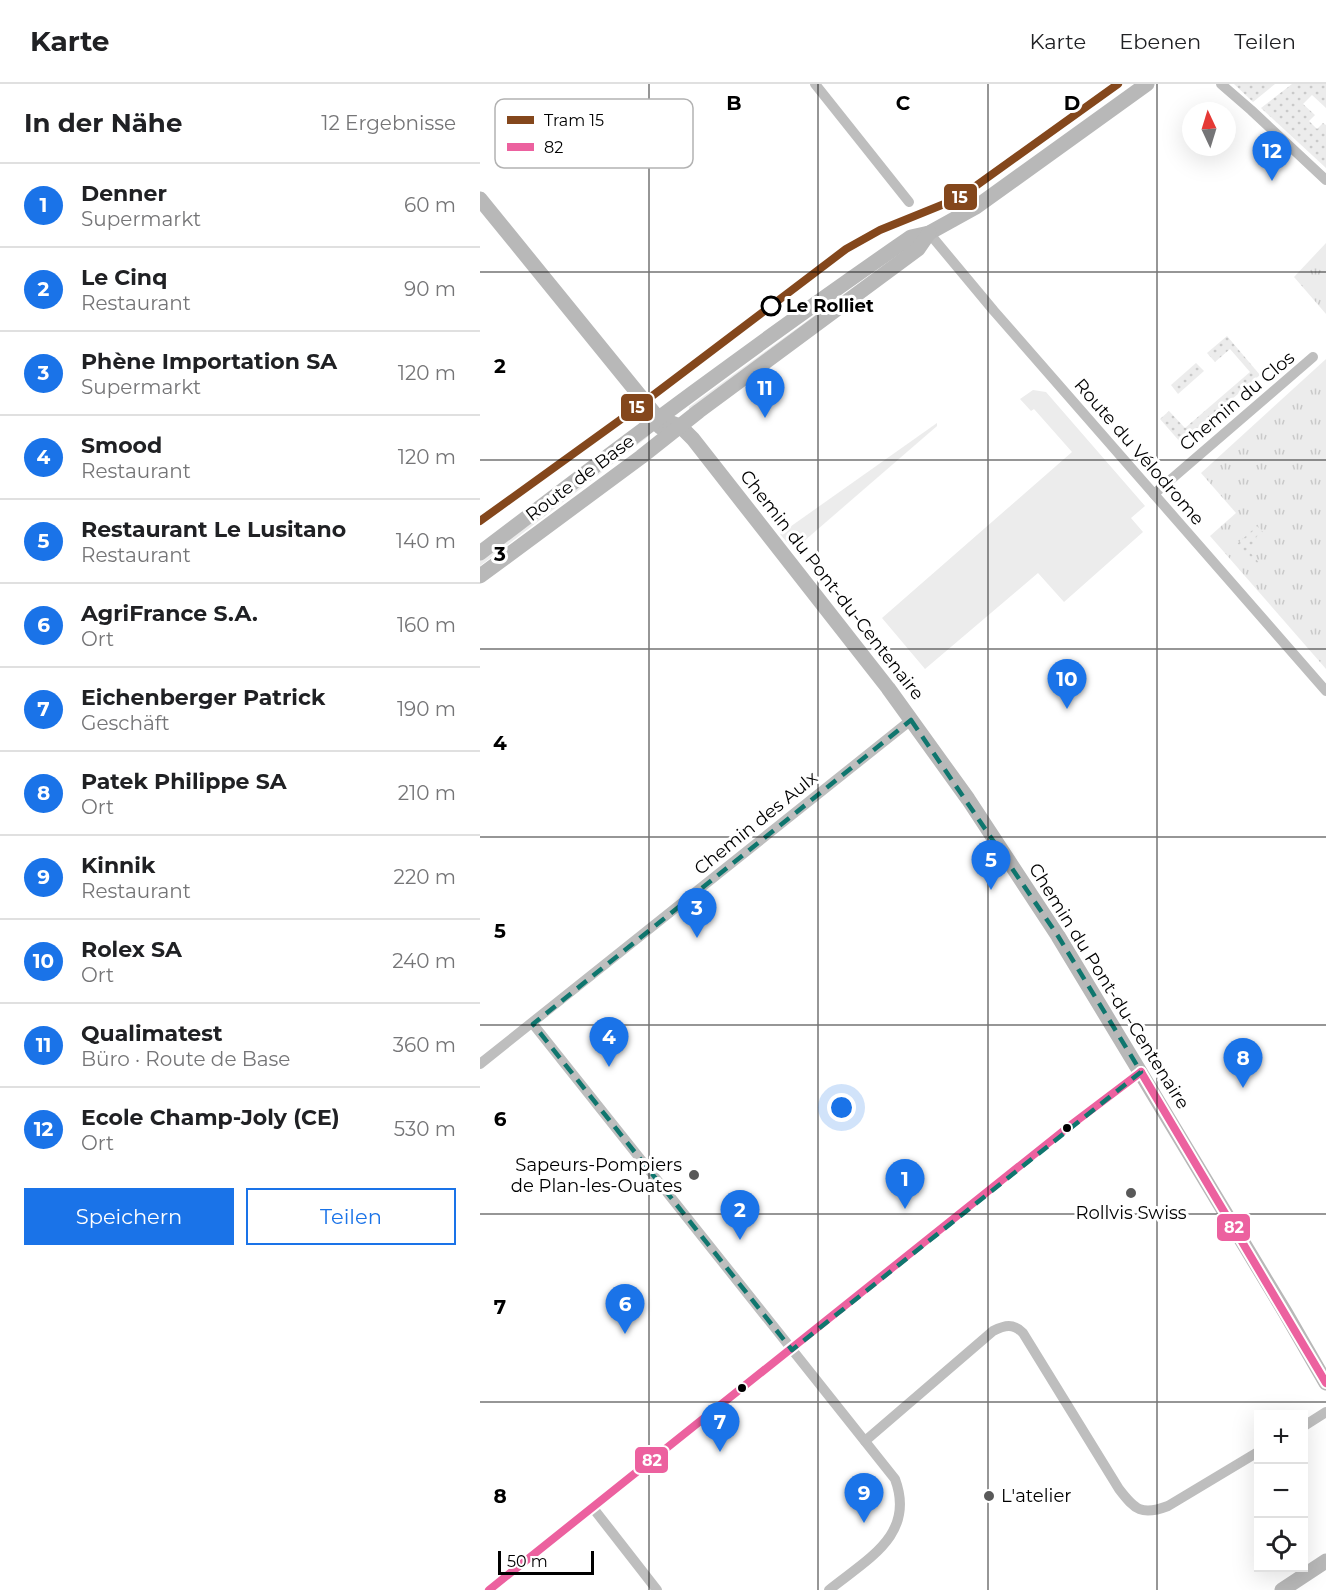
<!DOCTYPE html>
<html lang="de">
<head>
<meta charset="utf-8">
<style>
  :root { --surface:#fff; --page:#f6f6f6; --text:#202124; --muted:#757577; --line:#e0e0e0; --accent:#1a73e8 }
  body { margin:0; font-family:Montserrat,sans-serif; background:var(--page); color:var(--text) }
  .controls { position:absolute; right:18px; bottom:18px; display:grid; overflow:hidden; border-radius:0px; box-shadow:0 6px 24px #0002 }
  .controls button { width:54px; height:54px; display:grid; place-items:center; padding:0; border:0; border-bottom:2px solid var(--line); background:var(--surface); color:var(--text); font:30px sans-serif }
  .compass { position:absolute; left:702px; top:18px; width:54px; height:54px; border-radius:50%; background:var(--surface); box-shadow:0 6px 24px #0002; rotate:356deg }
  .scale { position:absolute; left:18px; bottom:15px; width:96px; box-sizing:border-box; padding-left:6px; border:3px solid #000; border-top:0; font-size:16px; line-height:21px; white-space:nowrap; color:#000; -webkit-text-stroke:4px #fff; paint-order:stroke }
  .you { position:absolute; left:362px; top:1024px; width:21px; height:21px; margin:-15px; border:4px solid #fff; border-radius:50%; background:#1a73e8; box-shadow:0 0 0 9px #1a73e833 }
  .badge { display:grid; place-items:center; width:39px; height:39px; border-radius:50%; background:var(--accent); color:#fff; font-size:20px; font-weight:700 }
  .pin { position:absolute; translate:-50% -50px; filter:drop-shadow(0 2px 3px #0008) }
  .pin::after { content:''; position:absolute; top:32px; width:21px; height:18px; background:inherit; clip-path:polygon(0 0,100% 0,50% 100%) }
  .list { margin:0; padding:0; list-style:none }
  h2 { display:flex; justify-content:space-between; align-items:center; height:78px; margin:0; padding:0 24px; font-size:26px }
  h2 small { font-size:20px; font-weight:400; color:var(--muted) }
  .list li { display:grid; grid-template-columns:39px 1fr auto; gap:18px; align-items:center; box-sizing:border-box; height:84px; padding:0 24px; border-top:2px solid var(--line) }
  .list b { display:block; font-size:22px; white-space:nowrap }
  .list p { margin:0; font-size:20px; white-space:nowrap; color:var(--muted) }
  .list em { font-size:20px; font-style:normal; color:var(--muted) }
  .actions { display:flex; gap:12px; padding:18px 24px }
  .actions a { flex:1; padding:14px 0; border:2px solid var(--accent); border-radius:0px; text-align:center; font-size:21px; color:var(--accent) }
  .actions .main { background:var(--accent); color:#fff }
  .icon { flex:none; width:33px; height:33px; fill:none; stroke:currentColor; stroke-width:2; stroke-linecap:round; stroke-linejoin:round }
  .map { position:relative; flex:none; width:846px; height:1506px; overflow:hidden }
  header { display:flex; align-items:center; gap:36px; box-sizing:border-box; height:84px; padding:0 30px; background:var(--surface); border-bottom:2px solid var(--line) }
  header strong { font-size:28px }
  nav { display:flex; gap:33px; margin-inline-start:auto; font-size:21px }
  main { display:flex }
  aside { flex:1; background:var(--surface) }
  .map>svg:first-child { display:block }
  .grass { fill:#ececec }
  .park { fill:url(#park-tufts) }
  .garden { fill:url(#garden-dots) }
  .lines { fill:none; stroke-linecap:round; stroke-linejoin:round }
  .street { stroke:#bebebe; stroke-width:10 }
  .secondary { stroke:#b8b8b8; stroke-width:15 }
  .bus-1-casing { stroke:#fff; stroke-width:12 }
  .bus-1 { stroke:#ec619f; stroke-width:8 }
  .tram-1-casing { stroke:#fff; stroke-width:12 }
  .tram-1 { stroke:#84471c; stroke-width:8 }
  .marked { fill:none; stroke:#0f766e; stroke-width:4.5; stroke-dasharray:12 8; stroke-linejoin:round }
  .grid { fill:none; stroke:#000; stroke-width:1.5; stroke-opacity:0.55 }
  .stop-dot { fill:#fff; stroke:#000; stroke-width:3 }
  .bus-dot { fill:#000; stroke:#fff; stroke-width:2 }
  .poi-dot { fill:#595959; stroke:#fff; stroke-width:2 }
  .labels { text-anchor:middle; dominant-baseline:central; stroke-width:6; stroke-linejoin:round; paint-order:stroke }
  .stop-label { font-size:18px; font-weight:bold; fill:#000; stroke:#fff; text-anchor:start }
  .street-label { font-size:18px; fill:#000; stroke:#fff }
  .poi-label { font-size:18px; fill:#000; stroke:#fff; text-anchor:end }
  .key { fill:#fff; stroke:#b2b2b2; stroke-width:1.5 }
  .key-label { font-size:16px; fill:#000 }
  .grid-label { font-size:20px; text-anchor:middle; font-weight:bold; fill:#000; stroke:#fff; stroke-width:6; stroke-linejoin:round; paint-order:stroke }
  .line-badge { stroke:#fff; stroke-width:2 }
  .badge-label { font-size:16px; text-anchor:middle; font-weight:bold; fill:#fff }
</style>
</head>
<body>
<header>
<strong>Karte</strong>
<nav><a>Karte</a><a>Ebenen</a><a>Teilen</a></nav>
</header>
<main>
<aside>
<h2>In der Nähe<small>12 Ergebnisse</small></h2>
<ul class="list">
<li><span class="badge">1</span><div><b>Denner</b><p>Supermarkt</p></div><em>60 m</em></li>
<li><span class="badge">2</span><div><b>Le Cinq</b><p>Restaurant</p></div><em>90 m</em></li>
<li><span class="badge">3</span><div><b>Phène Importation SA</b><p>Supermarkt</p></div><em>120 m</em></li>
<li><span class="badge">4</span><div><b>Smood</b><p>Restaurant</p></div><em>120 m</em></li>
<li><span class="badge">5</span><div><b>Restaurant Le Lusitano</b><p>Restaurant</p></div><em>140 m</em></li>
<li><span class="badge">6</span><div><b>AgriFrance S.A.</b><p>Ort</p></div><em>160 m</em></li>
<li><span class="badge">7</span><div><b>Eichenberger Patrick</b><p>Geschäft</p></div><em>190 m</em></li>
<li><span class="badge">8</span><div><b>Patek Philippe SA</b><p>Ort</p></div><em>210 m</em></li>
<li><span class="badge">9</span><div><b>Kinnik</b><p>Restaurant</p></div><em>220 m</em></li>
<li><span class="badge">10</span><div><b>Rolex SA</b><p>Ort</p></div><em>240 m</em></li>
<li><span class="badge">11</span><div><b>Qualimatest</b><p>Büro · Route de Base</p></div><em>360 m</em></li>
<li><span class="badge">12</span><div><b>Ecole Champ-Joly (CE)</b><p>Ort</p></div><em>530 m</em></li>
</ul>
<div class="actions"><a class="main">Speichern</a><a>Teilen</a></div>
</aside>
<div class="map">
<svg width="846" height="1506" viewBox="0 0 846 1506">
  <defs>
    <pattern id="park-tufts" width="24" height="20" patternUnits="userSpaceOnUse" patternTransform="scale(1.5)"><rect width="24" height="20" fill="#ececec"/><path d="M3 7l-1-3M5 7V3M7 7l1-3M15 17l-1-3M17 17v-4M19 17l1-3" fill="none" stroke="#c9c9c9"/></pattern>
    <pattern id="garden-dots" width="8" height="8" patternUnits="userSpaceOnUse" patternTransform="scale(1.5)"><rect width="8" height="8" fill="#ececec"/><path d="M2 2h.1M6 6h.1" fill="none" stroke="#c9c9c9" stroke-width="1.8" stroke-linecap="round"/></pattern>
  </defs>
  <rect width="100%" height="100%" fill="#fff"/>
  <g class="grass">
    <polygon points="434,159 210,327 209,325 209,323"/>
    <polygon points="553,306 566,308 665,422 651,434 663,448 584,518 558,489 445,585 402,534 592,368 554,325 551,327 540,315"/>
    <polygon points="457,339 457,342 316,464 311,463 300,450"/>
    <polygon points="171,349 169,352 0,482 0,475"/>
  </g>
  <g class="park">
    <polygon points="846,159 846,230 814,193"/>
    <polygon points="846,275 846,585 730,452 756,429 721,389"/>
  </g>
  <g class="garden">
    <polygon points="754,0 795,0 773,18"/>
    <polygon points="812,0 846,0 846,24 832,11 823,20 835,31 829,37 837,45 843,39 846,41 846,84 781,24"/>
    <polygon points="747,252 780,291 701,359 680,335 689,327 705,344 770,288 750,265 735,278 727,269"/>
    <polygon points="716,279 724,287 698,310 691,301"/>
    <polygon points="777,442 783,448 776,453 777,456 767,465 781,481 776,485 756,461"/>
  </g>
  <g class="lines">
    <g class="street">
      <polyline points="335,0 429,118"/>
      <polyline points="741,0 771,26 846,96"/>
      <polyline points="449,149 514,227 846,607"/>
      <polyline points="674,410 833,273"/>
      <path d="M53 940 415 1395C436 1451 387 1475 349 1506"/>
      <polyline points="0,980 431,636"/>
      <polyline points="824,1342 846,1328"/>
      <path d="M385 1357 513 1247C525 1241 533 1239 543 1249L639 1405C655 1426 662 1432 688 1422L778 1368"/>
      <polyline points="113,1424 177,1506"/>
      <polyline points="9,1506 587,1044 661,988"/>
    </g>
    <g class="secondary">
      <polyline points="0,115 178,334 180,343"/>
      <polyline points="178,334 200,342 213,355 408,604 488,715 578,852 805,1228 846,1299"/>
      <path d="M0 469C142 361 284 254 431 153L449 149 496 123 667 0"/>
      <polyline points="0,492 161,373 219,327 438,165 449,149"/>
      <polyline points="802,1506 846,1477"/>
    </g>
    <defs>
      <g id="bus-1">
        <polyline points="661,988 846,1299"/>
        <polyline points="9,1506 587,1044 661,988"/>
      </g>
    </defs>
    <use href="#bus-1" class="bus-1-casing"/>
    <use href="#bus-1" class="bus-1"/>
    <defs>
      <polyline id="tram-1" points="0,437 147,331 366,165 400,146 479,114 638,0"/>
    </defs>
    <use href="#tram-1" class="tram-1-casing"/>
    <use href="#tram-1" class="tram-1"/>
  </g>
  <path class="marked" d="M431 636 578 852 661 988 312 1266 53 940Z"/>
  <path class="grid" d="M169 0V1506M338 0V1506M508 0V1506M677 0V1506M0 188H846M0 376H846M0 565H846M0 753H846M0 941H846M0 1130H846M0 1318H846"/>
  <circle class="stop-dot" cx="291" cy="222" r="9"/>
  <g class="bus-dot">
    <circle cx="587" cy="1044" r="5"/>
    <circle cx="262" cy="1304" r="5"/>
  </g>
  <g class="poi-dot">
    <circle cx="214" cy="1091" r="6"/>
    <circle cx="651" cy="1109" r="6"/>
    <circle cx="509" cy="1412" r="6"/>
  </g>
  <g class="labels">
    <g class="stop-label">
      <text x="306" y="222">Le Rolliet</text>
    </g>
    <g class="street-label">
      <text transform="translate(757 317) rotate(-40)">Chemin du Clos</text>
      <text transform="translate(659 368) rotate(49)">Route du Vélodrome</text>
      <text transform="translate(100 394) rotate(-37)">Route de Base</text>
      <text transform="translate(352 501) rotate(52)">Chemin du Pont-du-Centenaire</text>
      <text transform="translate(276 739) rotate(-39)">Chemin des Aulx</text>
      <text transform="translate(629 902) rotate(58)">Chemin du Pont-du-Centenaire</text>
    </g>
    <g class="poi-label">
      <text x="202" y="1081">Sapeurs-Pompiers<tspan x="202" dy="21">de Plan-les-Ouates</tspan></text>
      <text x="651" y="1129" text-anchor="middle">Rollvis Swiss</text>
      <text x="521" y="1412" text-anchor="start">L'atelier</text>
    </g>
  </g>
  <rect x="15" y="15" width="198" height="69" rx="9" class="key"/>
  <rect x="27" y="32" width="27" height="8" fill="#84471c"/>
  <rect x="27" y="59" width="27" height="8" fill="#ec619f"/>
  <g class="key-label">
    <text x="64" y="42">Tram 15</text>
    <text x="64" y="69">82</text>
  </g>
  <g class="grid-label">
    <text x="254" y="26">B</text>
    <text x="423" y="26">C</text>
    <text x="592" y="26">D</text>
    <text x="20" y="289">2</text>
    <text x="20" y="477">3</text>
    <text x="20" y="666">4</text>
    <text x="20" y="854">5</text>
    <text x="20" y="1042">6</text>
    <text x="20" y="1230">7</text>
    <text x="20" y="1419">8</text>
  </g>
  <g class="line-badge">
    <rect x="463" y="99" width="35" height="28" rx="6" fill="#84471c"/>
    <rect x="140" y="309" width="34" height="29" rx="6" fill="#84471c"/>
    <rect x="736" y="1129" width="35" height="29" rx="6" fill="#ec619f"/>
    <rect x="154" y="1362" width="35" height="28" rx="6" fill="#ec619f"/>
  </g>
  <g class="badge-label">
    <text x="480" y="119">15</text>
    <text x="157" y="329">15</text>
    <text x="754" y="1149">82</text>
    <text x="172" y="1382">82</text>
  </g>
</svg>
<div class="controls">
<button>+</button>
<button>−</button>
<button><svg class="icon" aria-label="locate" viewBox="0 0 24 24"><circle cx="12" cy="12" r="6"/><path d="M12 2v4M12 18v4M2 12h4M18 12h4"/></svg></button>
</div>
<svg class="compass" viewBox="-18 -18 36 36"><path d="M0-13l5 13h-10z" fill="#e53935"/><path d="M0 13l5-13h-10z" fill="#757577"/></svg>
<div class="scale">50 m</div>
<div class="you"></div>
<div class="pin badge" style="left:425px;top:1125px">1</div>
<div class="pin badge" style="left:260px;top:1156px">2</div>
<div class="pin badge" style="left:217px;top:854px">3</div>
<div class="pin badge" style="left:129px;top:983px">4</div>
<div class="pin badge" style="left:511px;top:806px">5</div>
<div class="pin badge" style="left:145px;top:1250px">6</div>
<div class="pin badge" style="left:240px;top:1368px">7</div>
<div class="pin badge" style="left:763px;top:1004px">8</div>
<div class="pin badge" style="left:384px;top:1439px">9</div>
<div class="pin badge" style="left:587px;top:625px">10</div>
<div class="pin badge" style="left:285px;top:334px">11</div>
<div class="pin badge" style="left:792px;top:97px">12</div>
</div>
</main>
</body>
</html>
